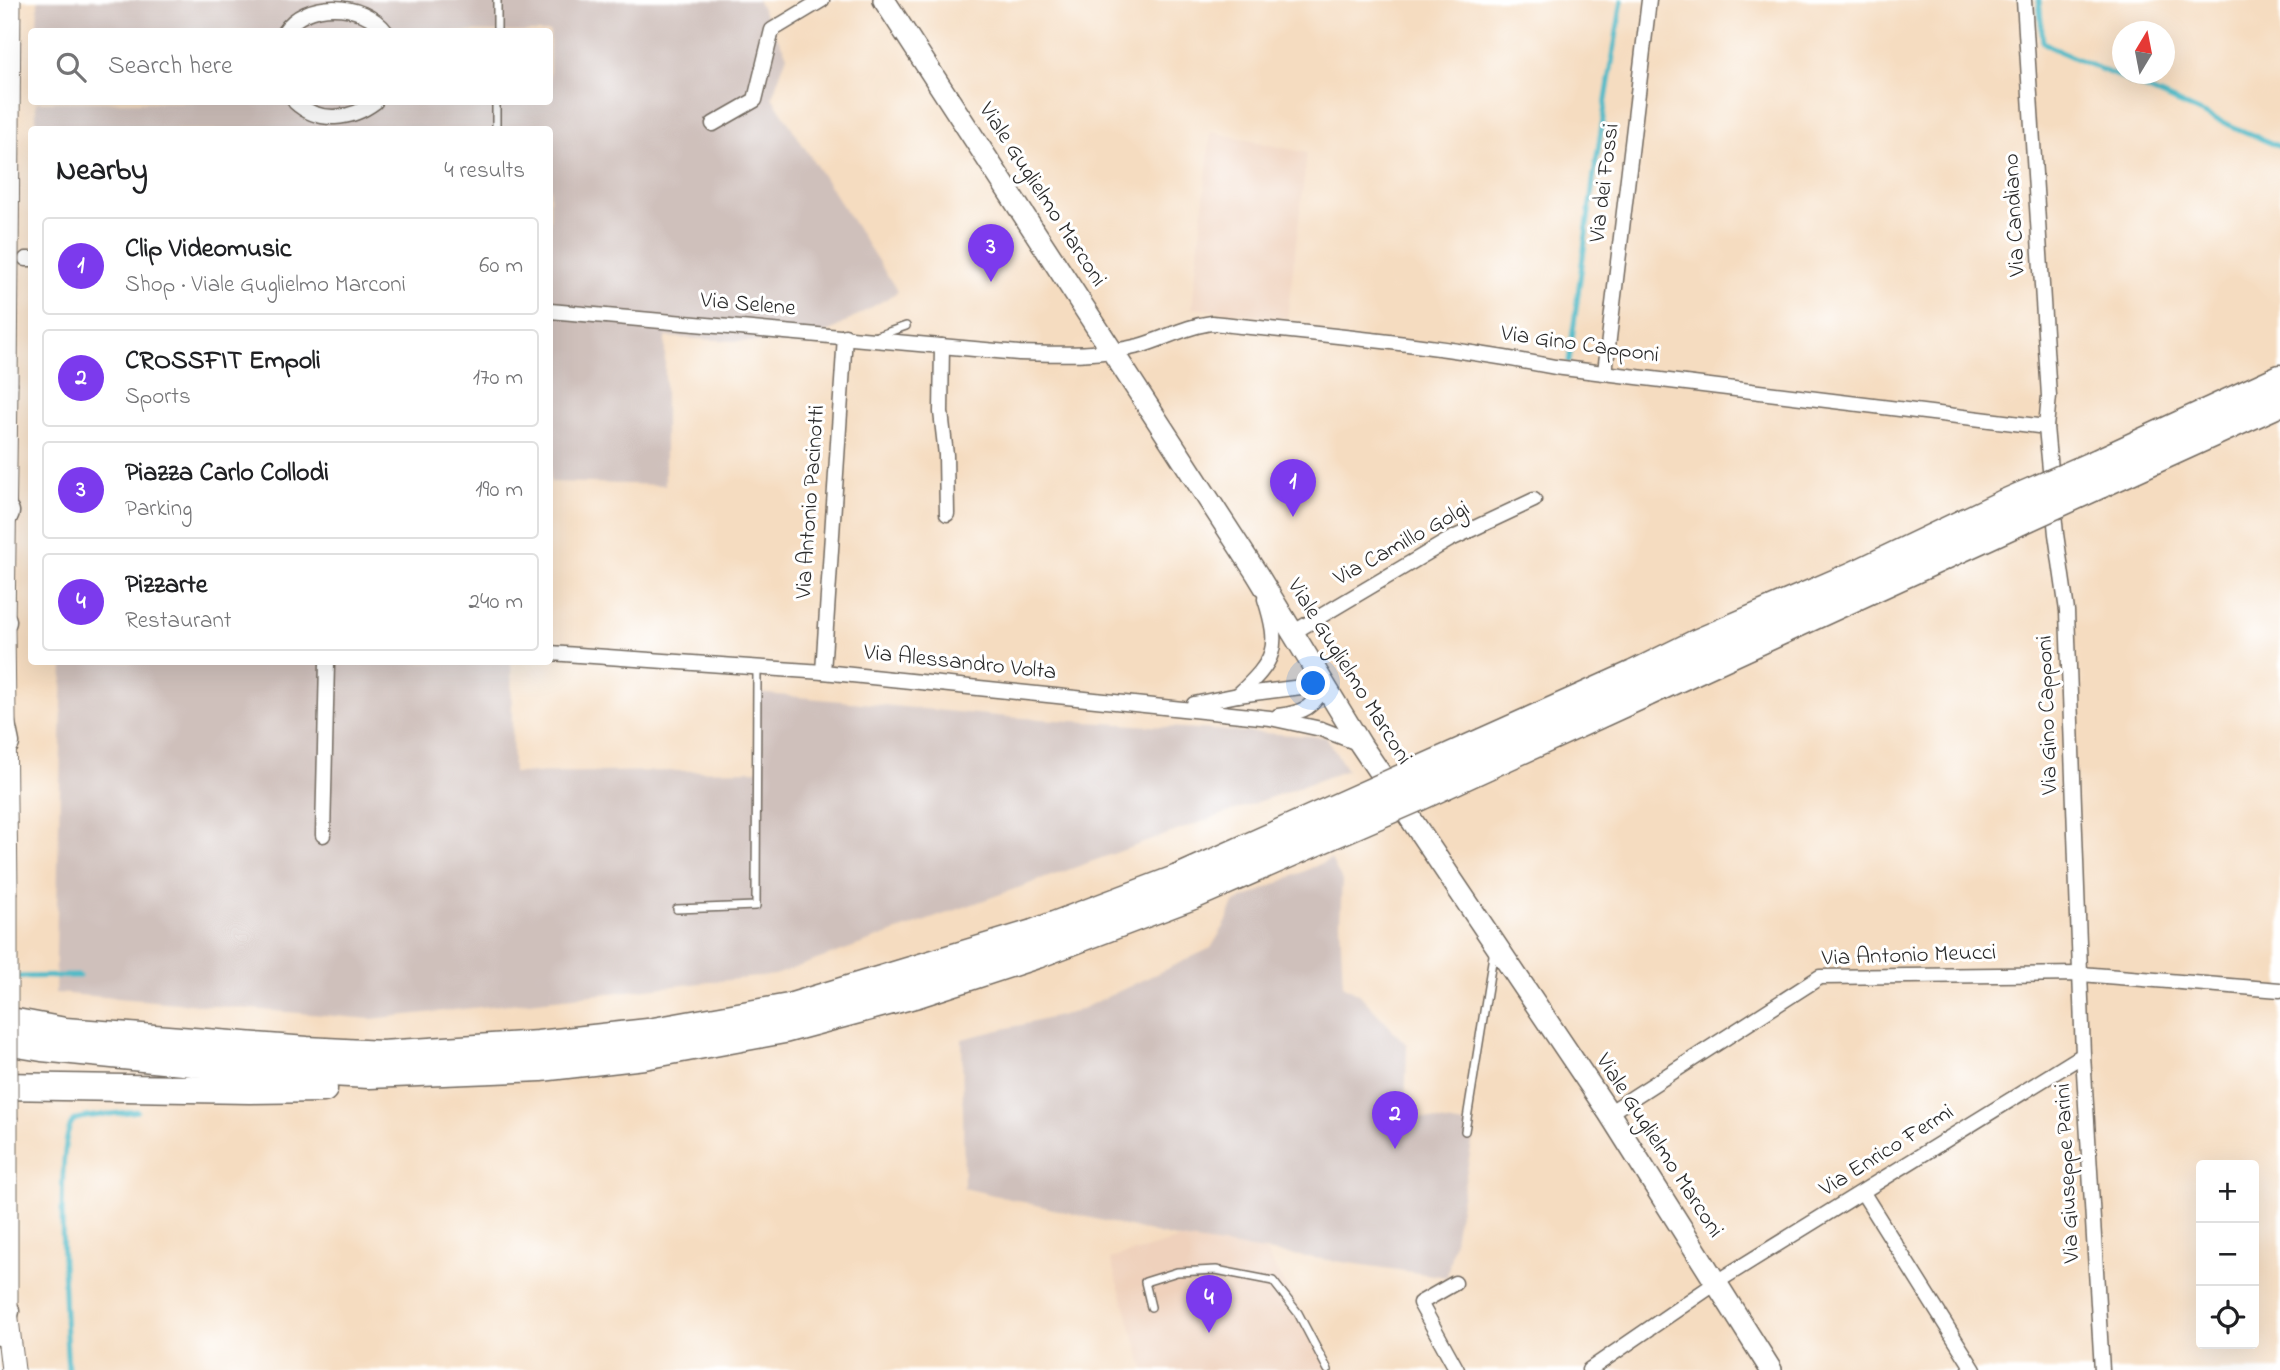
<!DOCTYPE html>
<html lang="en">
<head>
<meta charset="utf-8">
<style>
  :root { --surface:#fff; --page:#f6f6f6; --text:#202124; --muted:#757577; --line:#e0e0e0; --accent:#7c3aed }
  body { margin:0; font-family:"Indie Flower",sans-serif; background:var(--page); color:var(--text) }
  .controls { position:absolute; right:21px; bottom:21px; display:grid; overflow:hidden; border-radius:7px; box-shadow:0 7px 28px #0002 }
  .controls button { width:63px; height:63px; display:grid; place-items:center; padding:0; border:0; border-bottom:2px solid var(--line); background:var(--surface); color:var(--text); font:35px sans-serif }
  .compass { position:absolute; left:2112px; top:21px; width:63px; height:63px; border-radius:50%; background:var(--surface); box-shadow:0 7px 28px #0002; rotate:10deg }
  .you { position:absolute; left:1314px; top:684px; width:24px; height:24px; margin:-18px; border:5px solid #fff; border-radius:50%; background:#1a73e8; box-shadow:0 0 0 10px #1a73e833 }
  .badge { display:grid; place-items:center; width:46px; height:46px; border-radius:50%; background:var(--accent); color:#fff; font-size:23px; font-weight:700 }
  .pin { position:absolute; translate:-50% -58px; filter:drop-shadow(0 2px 4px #0008) }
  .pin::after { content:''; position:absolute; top:37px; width:24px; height:21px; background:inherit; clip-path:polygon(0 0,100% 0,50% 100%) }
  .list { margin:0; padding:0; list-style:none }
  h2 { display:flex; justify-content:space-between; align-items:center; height:91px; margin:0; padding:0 28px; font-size:30px }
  h2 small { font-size:23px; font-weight:400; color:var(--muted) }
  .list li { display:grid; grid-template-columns:46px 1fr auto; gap:21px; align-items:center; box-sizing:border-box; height:98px; margin:0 14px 14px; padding:0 14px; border:2px solid var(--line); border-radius:7px }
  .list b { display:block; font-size:26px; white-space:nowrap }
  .list p { margin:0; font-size:23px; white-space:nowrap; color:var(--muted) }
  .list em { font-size:23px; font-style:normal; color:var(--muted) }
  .icon { flex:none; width:38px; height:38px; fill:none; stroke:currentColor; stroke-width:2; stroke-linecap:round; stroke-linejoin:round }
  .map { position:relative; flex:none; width:2280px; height:1370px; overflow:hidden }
  .search { position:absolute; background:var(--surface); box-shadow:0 7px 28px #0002; left:28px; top:28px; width:525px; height:77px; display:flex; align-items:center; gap:18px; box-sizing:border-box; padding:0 24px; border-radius:7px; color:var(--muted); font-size:26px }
  .panel { position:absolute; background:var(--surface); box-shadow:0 7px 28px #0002; left:28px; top:126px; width:525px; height:539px; border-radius:7px }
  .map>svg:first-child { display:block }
  .built { fill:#efd1bc }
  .industrial { fill:#cfc0bb }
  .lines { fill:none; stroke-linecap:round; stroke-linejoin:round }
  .stream { stroke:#4dbac7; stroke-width:5 }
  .lane-casing { stroke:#72695f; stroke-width:10 }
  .street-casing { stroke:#72695f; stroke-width:17 }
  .secondary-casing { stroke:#72695f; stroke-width:24 }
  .primary-casing { stroke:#72695f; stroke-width:25 }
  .highway-casing { stroke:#72695f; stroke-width:29 }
  .lane { stroke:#fff; stroke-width:7 }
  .street { stroke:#fff; stroke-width:14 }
  .secondary { stroke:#fff; stroke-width:21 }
  .primary { stroke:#fff; stroke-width:23 }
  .highway { stroke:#fff; stroke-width:26 }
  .primary-bridge-casing { stroke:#72695f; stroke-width:25; stroke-linecap:butt }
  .highway-bridge-casing { stroke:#72695f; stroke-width:29; stroke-linecap:butt }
  .primary-bridge { stroke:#fff; stroke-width:23 }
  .highway-bridge { stroke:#fff; stroke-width:26 }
  .labels { text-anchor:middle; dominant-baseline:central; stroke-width:6; stroke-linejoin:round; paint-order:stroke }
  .street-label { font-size:23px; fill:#2b2b2b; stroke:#fff }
</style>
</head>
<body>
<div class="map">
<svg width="2280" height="1370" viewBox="0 0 2280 1370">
  <rect width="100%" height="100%" fill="#fff"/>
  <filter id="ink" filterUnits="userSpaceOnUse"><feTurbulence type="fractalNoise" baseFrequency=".0143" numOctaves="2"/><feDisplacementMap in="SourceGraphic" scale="14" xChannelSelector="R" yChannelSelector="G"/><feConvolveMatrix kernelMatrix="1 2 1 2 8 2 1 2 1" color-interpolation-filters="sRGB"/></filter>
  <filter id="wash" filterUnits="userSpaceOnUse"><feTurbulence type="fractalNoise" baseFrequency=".00686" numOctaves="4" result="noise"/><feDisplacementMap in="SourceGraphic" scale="28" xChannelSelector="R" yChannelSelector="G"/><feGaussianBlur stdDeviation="1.57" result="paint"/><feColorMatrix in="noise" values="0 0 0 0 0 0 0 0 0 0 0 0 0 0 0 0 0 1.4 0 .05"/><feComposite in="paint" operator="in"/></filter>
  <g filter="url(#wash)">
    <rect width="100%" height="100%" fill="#f5dcc0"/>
    <g class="built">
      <polygon points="1211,132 1307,153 1287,319 1192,308"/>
      <polygon points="1180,1239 1265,1251 1335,1370 1145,1370 1110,1259"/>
    </g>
    <g class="industrial">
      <polygon points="38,0 757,0 787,55 772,97 898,292 806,345 665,337 665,485 550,482 550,130 36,130 36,102 550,102 550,32 37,31"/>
      <polygon points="63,662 511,662 513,773 758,770 757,693 1008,717 1326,737 1347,770 775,975 371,1019 55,993"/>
      <polygon points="1331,859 1342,881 1340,922 1343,985 1359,994 1407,1045 1405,1115 1475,1127 1447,1277 1180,1239 964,1188 962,1039 1075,1012 1211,948 1226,923 1234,903"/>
    </g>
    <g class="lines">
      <g class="stream">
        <polyline points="2039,0 2043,42 2061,52 2280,147"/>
        <polyline points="1569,361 1594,175 1622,0"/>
        <polyline points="13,977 79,976"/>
        <path d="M68 1370C66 1335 53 1137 74 1120 80 1116 125 1113 137 1111"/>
      </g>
    </g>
  </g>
  <g filter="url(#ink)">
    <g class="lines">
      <defs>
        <g id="lane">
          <polyline points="497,32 497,0"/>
          <polyline points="496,130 496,102"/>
          <polyline points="874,337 906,326"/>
          <polyline points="677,909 756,906 757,668"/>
          <polyline points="1465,1131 1494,949"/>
          <polyline points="1151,1307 1145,1282 1177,1272 1216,1270 1273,1281 1298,1313 1328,1370"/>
        </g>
        <g id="street">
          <polyline points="2024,0 2049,396 2046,427 2056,534 2067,611 2083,1055 2102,1370"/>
          <path d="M284 32C305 0 362 0 386 32"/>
          <path d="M295 102C319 124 351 120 375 102"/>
          <polyline points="713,124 755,100 772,30 822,0"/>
          <polyline points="26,259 32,259"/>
          <path d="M550 311 1019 353C1059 354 1099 356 1139 346 1164 339 1186 326 1212 323 1326 335 1442 345 1555 367L2046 427"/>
          <polyline points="942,346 941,412 946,455 947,514"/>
          <polyline points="1605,372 1649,0"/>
          <polyline points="1294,632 1449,540 1534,500"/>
          <polyline points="550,653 823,672 1270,718 1321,729 1360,744"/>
          <polyline points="823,672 845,336"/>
          <path d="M1238 695C1275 660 1281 649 1265 599"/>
          <polyline points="1194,704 1238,695 1325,684"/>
          <path d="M1278 716C1305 712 1313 708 1325 684"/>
          <polyline points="323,835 327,662"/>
          <polyline points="1609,1113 1820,977 2081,974 2280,990"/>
          <polyline points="1863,1193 1974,1370"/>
          <polyline points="1455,1283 1420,1303 1457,1370"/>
          <polyline points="1589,1370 1726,1276 2083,1055"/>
        </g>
        <polyline id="secondary" points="884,0 1257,574 1361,745 1609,1113 1771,1370"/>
        <g id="primary">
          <polyline points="6,892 3,627 6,385"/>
          <polyline points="6,1119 6,1311 13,1370"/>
        </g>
        <g id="highway">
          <polyline points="2096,463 2280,378"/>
          <polyline points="2100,485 2280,403"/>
          <polyline points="0,525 6,512"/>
          <polyline points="0,618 3,621"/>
          <polyline points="1633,674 1698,642 1853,575 2004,503"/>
          <polyline points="1645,694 2017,523"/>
          <polyline points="0,714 6,743"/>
          <polyline points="0,1019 65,1031 307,1050 382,1054 538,1044 648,1032 789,1007 1033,933 1178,878"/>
          <polyline points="0,1041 42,1048 253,1069 369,1075 541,1068 644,1056 784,1030 918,994 1037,955 1193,896"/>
          <polyline points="0,1086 250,1090 324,1089"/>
          <polyline points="0,1332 6,1311"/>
        </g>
      </defs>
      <use href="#lane" class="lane-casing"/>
      <use href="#street" class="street-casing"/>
      <use href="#secondary" class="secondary-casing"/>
      <use href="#primary" class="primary-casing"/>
      <use href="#highway" class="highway-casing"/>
      <use href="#lane" class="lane"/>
      <use href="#street" class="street"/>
      <use href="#secondary" class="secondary"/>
      <use href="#primary" class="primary"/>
      <use href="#highway" class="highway"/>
      <defs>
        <g id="primary-bridge">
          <polyline points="6,385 9,0"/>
          <polyline points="6,1119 6,892"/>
        </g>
        <g id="highway-bridge">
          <polyline points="2004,503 2096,463"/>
          <polyline points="2017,523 2100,485"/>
          <polyline points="1178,878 1633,674"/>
          <polyline points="1193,896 1418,798 1645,694"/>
        </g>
      </defs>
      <use href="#primary-bridge" class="primary-bridge-casing"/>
      <use href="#highway-bridge" class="highway-bridge-casing"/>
      <use href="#primary-bridge" class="primary-bridge"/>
      <use href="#highway-bridge" class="highway-bridge"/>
    </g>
  </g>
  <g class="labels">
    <g class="street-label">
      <text transform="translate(1605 183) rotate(-83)">Via dei Fossi</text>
      <text transform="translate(1042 195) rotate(57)">Viale Guglielmo Marconi</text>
      <text transform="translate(2015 215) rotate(-93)">Via Candiano</text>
      <text transform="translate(748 305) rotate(5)">Via Selene</text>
      <text transform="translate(1580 345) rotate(8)">Via Gino Capponi</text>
      <text transform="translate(811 502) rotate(-86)">Via Antonio Pacinotti</text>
      <text transform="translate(1402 544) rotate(-29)">Via Camillo Golgi</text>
      <text transform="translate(960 663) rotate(6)">Via Alessandro Volta</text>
      <text transform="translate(1349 672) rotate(58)">Viale Guglielmo Marconi</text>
      <text transform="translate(2048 715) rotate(-92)">Via Gino Capponi</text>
      <text transform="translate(1909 956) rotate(-2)">Via Antonio Meucci</text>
      <text transform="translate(1659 1146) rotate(57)">Viale Guglielmo Marconi</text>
      <text transform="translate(1887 1151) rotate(-32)">Via Enrico Fermi</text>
      <text transform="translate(2068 1173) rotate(-93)">Via Giuseppe Parini</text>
    </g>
  </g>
</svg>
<div class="controls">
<button>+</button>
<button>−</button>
<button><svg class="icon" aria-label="locate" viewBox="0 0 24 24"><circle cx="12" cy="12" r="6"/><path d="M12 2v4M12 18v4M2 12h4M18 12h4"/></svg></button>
</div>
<svg class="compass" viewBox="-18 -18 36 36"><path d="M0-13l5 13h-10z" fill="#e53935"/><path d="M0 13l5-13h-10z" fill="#757577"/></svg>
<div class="you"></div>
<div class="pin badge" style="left:1293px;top:517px">1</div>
<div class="pin badge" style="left:1395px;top:1149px">2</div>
<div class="pin badge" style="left:991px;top:282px">3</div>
<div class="pin badge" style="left:1209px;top:1333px">4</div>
<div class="search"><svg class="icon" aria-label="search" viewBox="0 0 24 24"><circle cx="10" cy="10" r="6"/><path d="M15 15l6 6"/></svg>Search here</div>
<section class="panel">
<h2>Nearby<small>4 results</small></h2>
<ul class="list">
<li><span class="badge">1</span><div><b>Clip Videomusic</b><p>Shop · Viale Guglielmo Marconi</p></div><em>60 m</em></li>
<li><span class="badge">2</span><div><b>CROSSFIT Empoli</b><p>Sports</p></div><em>170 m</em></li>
<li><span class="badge">3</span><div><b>Piazza Carlo Collodi</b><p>Parking</p></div><em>190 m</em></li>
<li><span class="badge">4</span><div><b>Pizzarte</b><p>Restaurant</p></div><em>240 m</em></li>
</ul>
</section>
</div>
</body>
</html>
